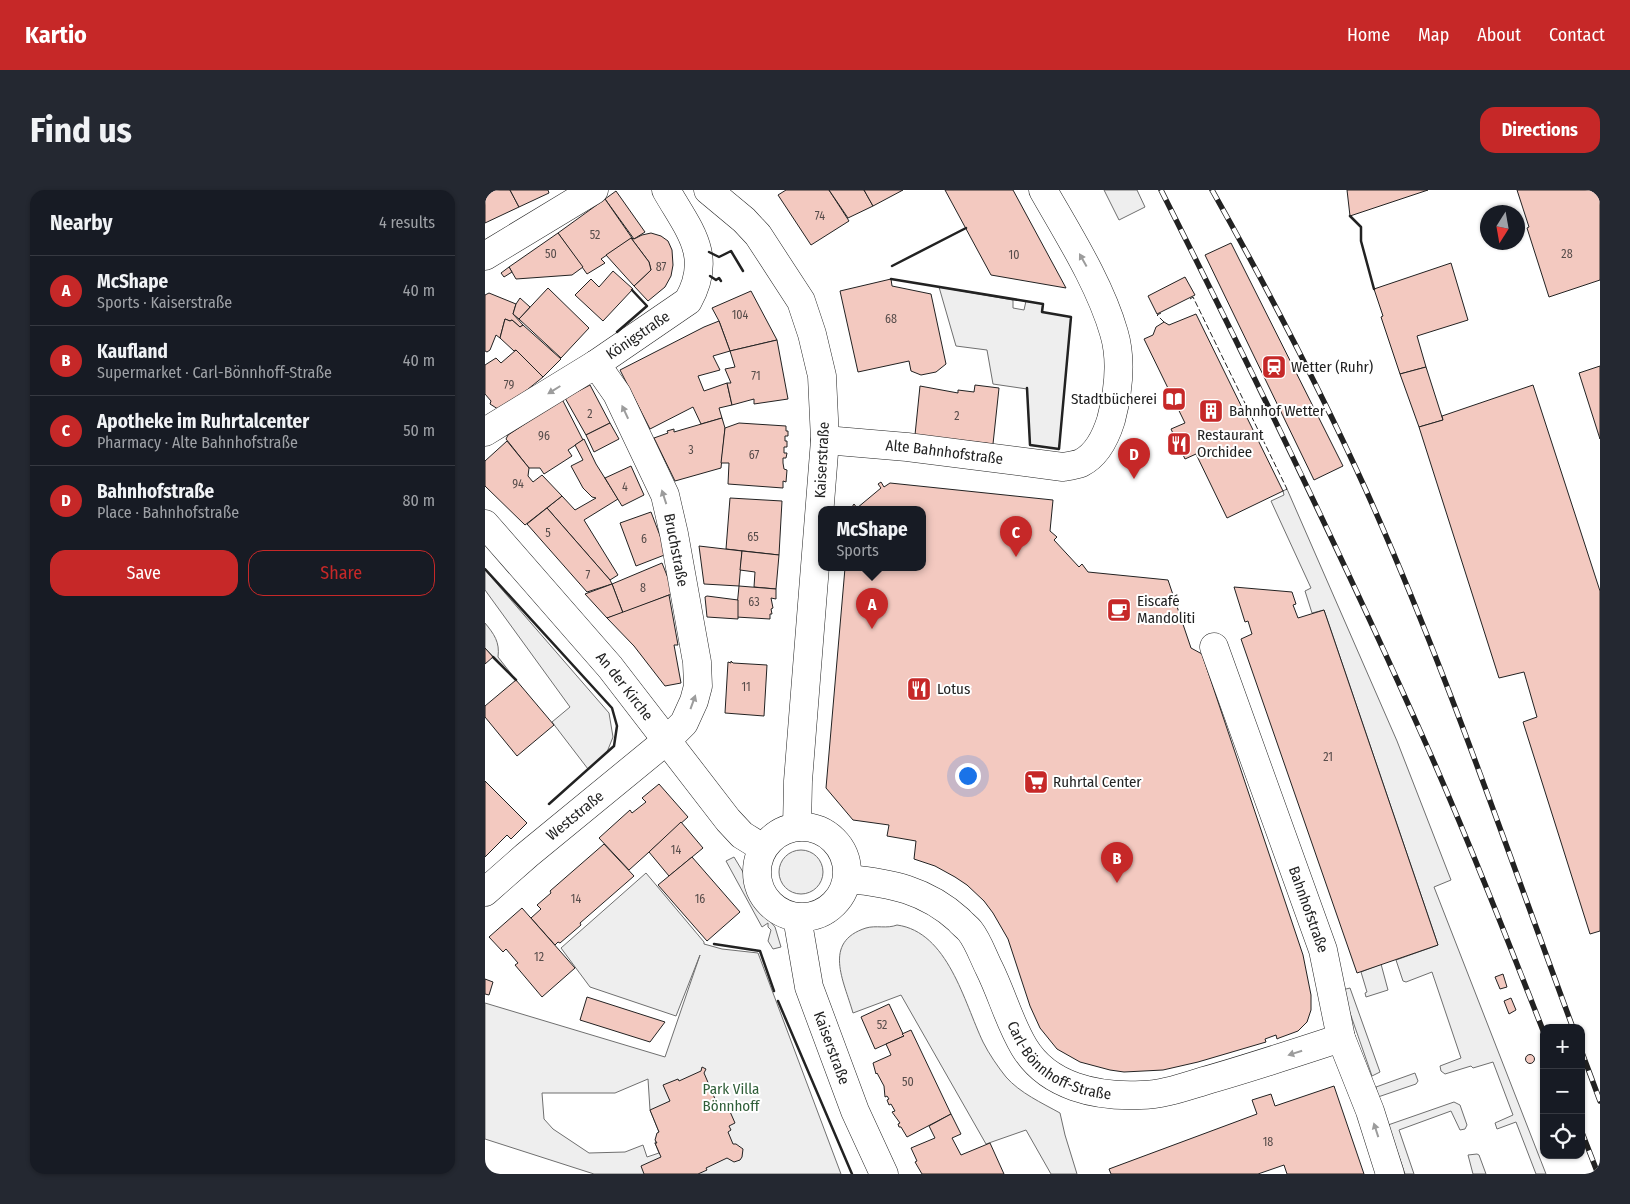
<!DOCTYPE html>
<html lang="en">
<head>
<meta charset="utf-8">
<style>
  :root { --surface:#171b24; --page:#242831; --text:#f1f3f6; --muted:#9ea1a6; --line:#363941; --accent:#c62828 }
  body { margin:0; font-family:"Fira Sans Condensed",sans-serif; background:var(--page); color:var(--text) }
  .controls { position:absolute; right:15px; bottom:15px; display:grid; overflow:hidden; border-radius:10px; box-shadow:0 1px 4px #0004 }
  .controls button { width:45px; height:45px; display:grid; place-items:center; padding:0; border:0; border-bottom:1px solid var(--line); background:var(--surface); color:var(--text); font:25px sans-serif }
  .compass { position:absolute; left:995px; top:15px; width:45px; height:45px; border-radius:50%; background:var(--surface); box-shadow:0 1px 4px #0004; rotate:191deg }
  .you { position:absolute; left:482px; top:585px; width:18px; height:18px; margin:-12px; border:4px solid #fff; border-radius:50%; background:#1a73e8; box-shadow:0 0 0 8px #1a73e833 }
  .badge { display:grid; place-items:center; width:32px; height:32px; border-radius:50%; background:var(--accent); color:#fff; font-size:16px; font-weight:700 }
  .pin { position:absolute; translate:-50% -41px; filter:drop-shadow(0 1px 2px #0008) }
  .pin::after { content:''; position:absolute; top:26px; width:18px; height:15px; background:inherit; clip-path:polygon(0 0,100% 0,50% 100%) }
  .popup { position:absolute; left:333px; top:316px; width:108px; height:65px; box-sizing:border-box; display:grid; place-content:center; border-radius:10px; background:var(--surface); filter:drop-shadow(0 1px 4px #0005); font-size:16px; white-space:nowrap; color:var(--muted) }
  .popup b { font-size:19px; color:var(--text) }
  .popup::after { content:''; position:absolute; left:50%; top:100%; margin-left:-10px; border:10px solid transparent; border-top-color:var(--surface) }
  .list { margin:0; padding:0; list-style:none }
  h2 { display:flex; justify-content:space-between; align-items:center; height:65px; margin:0; padding:0 20px; font-size:21px }
  h2 small { font-size:16px; font-weight:400; color:var(--muted) }
  .list li { display:grid; grid-template-columns:32px 1fr auto; gap:15px; align-items:center; box-sizing:border-box; height:70px; padding:0 20px; border-top:1px solid var(--line) }
  .list b { display:block; font-size:19px; white-space:nowrap }
  .list p { margin:0; font-size:16px; white-space:nowrap; color:var(--muted) }
  .list em { font-size:16px; font-style:normal; color:var(--muted) }
  .actions { display:flex; gap:10px; padding:15px 20px }
  .actions a { flex:1; padding:11px 0; border:1px solid var(--accent); border-radius:15px; text-align:center; font-size:18px; color:var(--accent) }
  .actions .main { background:var(--accent); color:#fff }
  .icon { flex:none; width:28px; height:28px; fill:none; stroke:currentColor; stroke-width:2; stroke-linecap:round; stroke-linejoin:round }
  .map { position:relative; flex:none; width:1115px; height:984px; overflow:hidden; border-radius:15px }
  header { display:flex; align-items:center; gap:30px; box-sizing:border-box; height:70px; padding:0 25px; background:var(--accent); color:#fff }
  header strong { font-size:24px }
  nav { display:flex; gap:28px; margin-inline-start:auto; font-size:18px }
  .intro { display:flex; align-items:center; justify-content:space-between; box-sizing:border-box; height:120px; padding:0 30px }
  h1 { margin:0; font-size:35px }
  .button { padding:12px 22px; border-radius:15px; background:var(--accent); color:#fff; font-size:18px; font-weight:700 }
  main { display:flex; gap:30px; padding:0 30px }
  aside { flex:1; background:var(--surface); border-radius:15px; box-shadow:0 1px 4px #0004 }
  .map>svg:first-child { display:block }
  .green { fill:#eee; stroke:#6f6f6f; fill-rule:evenodd }
  .building { fill:#f3c9c0; stroke:#222 }
  .lines { fill:none; stroke-linecap:round; stroke-linejoin:round }
  .minor-casing { stroke:#222; stroke-width:29 }
  .minor { stroke:#fff; stroke-width:28 }
  .rail-casing { stroke:#222; stroke-width:5.5 }
  .rail { stroke:#fff; stroke-width:4; stroke-dasharray:11; stroke-linecap:butt }
  .fence { stroke:#222; stroke-width:1; stroke-dasharray:6 2.5; stroke-linecap:butt }
  .wall { stroke:#222; stroke-width:2.5 }
  .oneway { fill:#9c9c9c }
  .labels { text-anchor:middle; dominant-baseline:central; stroke-width:4; stroke-linejoin:round; paint-order:stroke }
  .number-label { font-size:12px; fill:#564c4a }
  .street-label { font-size:15px; fill:#222; stroke:#fff }
  .poi-label { font-size:15px; fill:#222; stroke:#fff; text-anchor:start }
  .park-label { font-size:15px; fill:#2f5e38; stroke:#fff }
</style>
</head>
<body>
<header>
<strong>Kartio</strong>
<nav><a>Home</a><a>Map</a><a>About</a><a>Contact</a></nav>
</header>
<div class="intro"><h1>Find us</h1><a class="button">Directions</a></div>
<main>
<aside>
<h2>Nearby<small>4 results</small></h2>
<ul class="list">
<li><span class="badge">A</span><div><b>McShape</b><p>Sports · Kaiserstraße</p></div><em>40 m</em></li>
<li><span class="badge">B</span><div><b>Kaufland</b><p>Supermarket · Carl-Bönnhoff-Straße</p></div><em>40 m</em></li>
<li><span class="badge">C</span><div><b>Apotheke im Ruhrtalcenter</b><p>Pharmacy · Alte Bahnhofstraße</p></div><em>50 m</em></li>
<li><span class="badge">D</span><div><b>Bahnhofstraße</b><p>Place · Bahnhofstraße</p></div><em>80 m</em></li>
</ul>
<div class="actions"><a class="main">Save</a><a>Share</a></div>
</aside>
<div class="map">
<svg width="1115" height="984" viewBox="0 0 1115 984">
  <rect width="100%" height="100%" fill="#fff"/>
  <g class="green">
    <polygon points="619,0 652,0 660,17 634,30"/>
    <polygon points="454,97 528,110 528,118 539,120 541,111 558,114 557,122 586,127 574,259 545,255 542,199 508,194 502,160 471,156"/>
    <polygon points="802,299 912,551 966,690 949,697 1061,984 1051,984 1031,932 1012,939 1010,933 1028,925 1008,872 988,878 986,876 960,884 956,881 955,876 976,868 947,782 921,792 918,791 911,770 953,755 839,420 827,423 820,401 826,398 786,311 799,305 798,301"/>
    <polygon points="0,380 124,523 128,547 122,562 103,579 67,532 85,517 0,400"/>
    <path d="M0 433C9 444 15 452 13 467L31 490 0 458Z"/>
    <circle cx="316" cy="682" r="22"/>
    <polygon points="249,667 258,682 266,709 290,737 296,757 288,759 283,751 286,740 283,737 283,733 277,737 241,671"/>
    <path d="M161 683 219 752V754L237 759 273 763 356 984H109L0 949V813L180 867 215 765 191 826 105 797 76 758ZM163 889 165 920 174 942 170 953 174 963 162 967 158 955 140 962 104 963 68 939 59 929 57 903H130Z"/>
    <path d="M412 735C463 742 479 812 498 852 504 864 513 877 521 887 535 903 557 913 575 923L580 945 592 984H566L541 940 501 954 416 805 368 823C359 791 337 752 381 738 391 735 402 739 412 735Z"/>
    <polygon points="896,774 903,800 881,807 880,803 882,802 876,782"/>
    <polygon points="865,798 895,882 887,886 857,800"/>
    <polygon points="930,883 933,891 931,894 893,907 891,897"/>
    <polygon points="969,912 975,915 982,935 980,939 975,940 966,921 914,940 929,984 920,984 903,935"/>
    <polygon points="992,964 994,965 1001,984 988,984 983,965"/>
  </g>
  <g class="building">
    <polygon points="0,0 25,0 34,17 0,33"/>
    <polygon points="25,0 63,0 64,3 34,17"/>
    <polygon points="301,0 344,0 364,31 326,55 293,5"/>
    <polygon points="344,0 379,0 388,16 363,28"/>
    <polygon points="379,0 418,0 388,16"/>
    <polygon points="460,0 528,0 581,98 506,85"/>
    <polygon points="862,0 943,0 865,26"/>
    <polygon points="1032,0 1115,0 1115,90 1064,107 1042,38 1044,37"/>
    <polygon points="131,1 160,42 149,49 120,9"/>
    <polygon points="120,9 147,48 116,69 120,73 102,84 73,43"/>
    <polygon points="73,43 98,77 87,85 31,89 24,77"/>
    <polygon points="166,43 176,46 183,51 187,60 188,75 186,86 180,97 163,111 149,96 166,80 164,72 146,48 149,49 157,45"/>
    <polygon points="146,48 164,72 166,80 149,96 121,65"/>
    <polygon points="746,53 858,276 829,290 720,65"/>
    <polygon points="966,73 983,130 932,146 941,177 915,184 896,127 898,126 889,99"/>
    <polygon points="24,77 27,82 19,87 16,83"/>
    <polygon points="128,81 148,99 118,131 90,105 106,89 114,97"/>
    <polygon points="700,87 710,105 672,124 663,106"/>
    <polygon points="406,89 407,96 446,104 461,174 451,182 436,185 426,181 424,171 373,182 355,101"/>
    <polygon points="63,98 104,138 76,168 34,129"/>
    <polygon points="266,101 292,150 245,161 234,131 227,118"/>
    <polygon points="4,103 31,114 28,124 38,135 35,137 27,130 25,131 20,129 15,148 11,145 5,160 2,162 0,161 0,105"/>
    <polygon points="35,108 45,117 34,129 28,124 31,114"/>
    <polygon points="711,124 798,301 742,328 711,264 700,269 686,239 700,233 659,149 668,145 671,137 679,132 684,135"/>
    <polygon points="20,129 25,131 27,130 35,137 38,135 76,169 58,187 31,160 29,161 15,148"/>
    <polygon points="234,131 245,161 228,166 235,180 213,186 219,201 242,193 247,215 234,218 237,228 216,234 208,217 165,239 135,180 219,137"/>
    <polygon points="292,150 303,209 269,214 269,209 247,215 242,193 246,193 240,179 250,177 245,161"/>
    <polygon points="31,160 58,187 16,221 5,214 6,211 0,204 0,175 11,168 16,173"/>
    <polygon points="1115,176 1115,249 1094,183"/>
    <polygon points="941,177 958,230 934,237 915,184"/>
    <polygon points="105,195 125,233 101,245 80,208"/>
    <polygon points="490,195 514,198 508,254 430,245 435,196 473,203 473,200 489,202"/>
    <polygon points="1048,195 1115,401 1115,741 1105,744 1038,532 1052,527 1039,482 1014,488 934,237 958,230 957,226"/>
    <polygon points="77,209 98,250 83,260 87,266 59,284 55,278 44,278 21,249 23,245"/>
    <polygon points="237,228 240,238 236,278 190,291 169,248 183,243 182,241 189,239 189,242"/>
    <polygon points="125,233 134,249 109,262 101,245"/>
    <polygon points="254,233 301,236 301,241 303,241 303,246 300,246 300,251 302,251 302,257 299,257 299,263 302,263 301,268 298,268 298,273 299,279 302,280 301,292 298,291 298,298 243,294 244,273 236,273 240,238"/>
    <polygon points="99,249 111,274 133,309 99,330 133,385 125,390 62,318 77,306 90,320 111,308 107,307 98,298 86,276 98,270 90,255"/>
    <polygon points="22,251 44,278 43,286 48,292 57,285 77,306 40,335 0,296 0,271"/>
    <polygon points="146,276 159,305 137,316 120,288"/>
    <polygon points="396,292 399,297 405,293 568,310 565,341 572,347 569,350 594,377 597,374 603,382 683,390 706,458 717,464 818,765 826,805 826,820 822,832 813,841 794,848 792,849 791,845 780,849 781,852 713,872 678,880 639,882 625,880 595,872 572,859 555,838 545,816 523,749 508,723 499,711 482,695 470,687 450,676 429,669 431,651 402,646 404,635 368,630 341,598 360,378 437,378 437,320 370,320 367,317 369,314 372,318 396,298 393,294"/>
    <polygon points="245,308 297,311 294,365 241,359"/>
    <polygon points="62,318 125,390 127,394 102,402 42,334"/>
    <polygon points="166,322 182,364 151,376 135,333"/>
    <polygon points="214,356 257,361 254,396 219,394"/>
    <polygon points="257,361 294,365 291,399 269,397 270,382 255,380"/>
    <polygon points="177,373 189,403 138,423 127,394"/>
    <polygon points="127,394 138,423 122,428 100,404"/>
    <polygon points="254,396 291,399 291,409 286,408 288,418 286,419 287,424 285,424 285,429 251,427"/>
    <polygon points="749,397 807,402 811,414 808,415 813,428 839,420 953,755 872,783 756,449 767,444 763,431 760,432"/>
    <polygon points="184,405 193,455 189,455 196,493 180,496 149,456 122,428"/>
    <polygon points="222,406 253,410 253,429 222,427 220,407"/>
    <polygon points="0,458 8,467 0,474"/>
    <polygon points="246,471 248,473 282,475 279,526 240,523 243,472 246,473"/>
    <polygon points="31,490 69,535 32,566 0,527 0,516"/>
    <polygon points="0,591 42,633 26,649 22,645 0,667"/>
    <polygon points="174,594 203,627 144,680 114,648 145,620 147,623 161,612 157,608"/>
    <polygon points="196,632 218,658 184,686 164,662"/>
    <polygon points="119,654 149,686 95,733 96,735 75,753 73,752 70,755 46,728 56,719 52,715 66,703 65,701"/>
    <polygon points="207,667 255,722 222,751 173,695"/>
    <polygon points="37,718 90,778 57,807 30,775 33,773 21,759 18,762 4,747"/>
    <polygon points="1018,784 1022,797 1015,799 1010,787"/>
    <polygon points="0,789 8,792 4,805 0,804"/>
    <polygon points="102,807 180,832 165,852 95,830"/>
    <polygon points="1026,808 1031,820 1024,824 1019,811"/>
    <polygon points="404,814 419,846 390,859 376,827"/>
    <polygon points="426,840 466,924 422,947 416,937 414,937 413,934 415,933 407,922 410,921 406,914 404,915 402,910 404,909 402,906 400,907 399,896 392,883 391,884 388,873 406,865 401,854 419,846 417,844"/>
    <circle cx="1045" cy="869" r="4.5"/>
    <polygon points="217,877 221,879 219,883 233,916 235,915 237,920 243,917 250,933 244,936 246,940 243,942 248,954 251,954 258,959 257,967 255,970 249,972 242,968 221,978 222,980 213,984 159,984 156,976 176,967 170,953 172,953 170,950 172,943 174,942 165,920 185,911 178,895 193,889 194,891 216,881"/>
    <polygon points="849,896 879,984 802,984 799,975 773,984 626,984 624,979 772,924 767,910 786,904 790,916"/>
    <polygon points="466,924 476,944 467,948 476,965 505,953 519,984 437,984 430,972 432,971 426,958 450,948 444,936"/>
  </g>
  <g class="lines">
    <defs>
      <g id="minor">
        <polyline points="223,0 259,30 273,45 316,111 327,144 337,186 340,250 313,591 312,637"/>
        <polyline points="0,66 109,0"/>
        <path id="s1" d="M0 242 111 174 203 111C229 65 203 39 181 0"/>
        <path id="s2" d="M340 250 422 257 578 277C584 276 591 275 596 273 612 265 621 246 626 230 633 203 637 170 629 143 615 94 583 44 558 0"/>
        <path id="s3" d="M0 334 125 477 243 630 257 645 278 658"/>
        <path id="s4" d="M729 457 838 760 856 848 885 921 905 984"/>
        <circle cx="317" cy="682" r="45"/>
        <path id="s5" d="M363 689C406 693 441 700 474 730 477 734 482 737 485 741 493 751 498 766 504 778 517 804 524 832 539 857 563 897 612 907 656 905 677 905 699 897 719 891 765 878 810 863 856 848"/>
        <path id="s6" d="M0 702 42 665 181 551 199 533 209 511 213 496 212 472 189 344 180 305 132 204 111 174"/>
        <path id="s7" d="M312 727 324 797 370 921 399 984"/>
      </g>
    </defs>
    <use href="#minor" class="minor-casing"/>
    <use href="#minor" class="minor"/>
    <defs>
      <g id="rail">
        <path d="M676 0C768 183 858 367 941 554 983 649 1021 746 1059 843"/>
        <path d="M727 0C781 96 834 197 880 298 959 474 1021 657 1088 838"/>
        <polyline points="1096,860 1115,911"/>
        <polyline points="1096,940 1113,984"/>
      </g>
    </defs>
    <use href="#rail" class="rail-casing"/>
    <use href="#rail" class="rail"/>
    <g class="fence">
      <polyline points="705,109 708,107 802,299 798,301"/>
      <polyline points="676,123 672,125 679,132"/>
    </g>
    <g class="wall">
      <polyline points="865,26 876,37 876,51 889,99"/>
      <polyline points="224,62 234,67 246,61 258,81"/>
      <polyline points="407,76 481,38"/>
      <polyline points="225,86 231,90 234,88 236,91"/>
      <polyline points="406,89 558,114 557,122 586,127 574,259 545,255 542,198"/>
      <polyline points="132,142 162,116 147,100"/>
      <polyline points="0,379 127,518 132,536 129,556 64,614"/>
      <polyline points="8,467 31,490"/>
      <polyline points="229,754 275,761 289,801"/>
      <polyline points="293,811 367,984"/>
    </g>
  </g>
  <defs><path id="oneway-solid" d="M-6-.8H1V-3.2L6.5 0L1 3.2V.8H-6Z" transform="scale(1.25)"/></defs>
  <g class="oneway">
    <use href="#oneway-solid" transform="translate(598 70) rotate(-119)"/>
    <use href="#oneway-solid" transform="translate(69 200) rotate(148)"/>
    <use href="#oneway-solid" transform="translate(140 222) rotate(-115)"/>
    <use href="#oneway-solid" transform="translate(179 307) rotate(-108)"/>
    <use href="#oneway-solid" transform="translate(208 512) rotate(-70)"/>
    <use href="#oneway-solid" transform="translate(810 863) rotate(162)"/>
    <use href="#oneway-solid" transform="translate(891 940) rotate(-108)"/>
  </g>
  <defs>
    <symbol id="station-square" viewBox="-11 -11 22 22"><rect x="-9" y="-9" width="18" height="18" rx="4" fill="#c62828" stroke="#fff"/><path d="M-3-6H3Q5-6 5-4V2Q5 4 3 4L4.5 6H3L1.5 4h-3L-3 6H-4.5L-3 4Q-5 4-5 2V-4Q-5-6-3-6ZM-3.5-4v3h7v-3ZM-3.5 1v1.5H-2V1ZM2 1v1.5H3.5V1Z" fill="#fff"/></symbol>
    <symbol id="library-square" viewBox="-11 -11 22 22"><rect x="-9" y="-9" width="18" height="18" rx="4" fill="#c62828" stroke="#fff"/><path d="M-6-4Q-3-5.5-.7-3.5V5Q-3 3-6 4ZM6-4Q3-5.5 .7-3.5V5Q3 3 6 4Z" fill="#fff"/></symbol>
    <symbol id="building-square" viewBox="-11 -11 22 22"><rect x="-9" y="-9" width="18" height="18" rx="4" fill="#c62828" stroke="#fff"/><path d="M-4-6H4V6H1V3H-1V6H-4ZM-2.5-4.3h1.7v1.8h-1.7ZM.8-4.3h1.7v1.8H.8ZM-2.5-1h1.7V.8h-1.7ZM.8-1h1.7V.8H.8Z" fill="#fff"/></symbol>
    <symbol id="restaurant-square" viewBox="-11 -11 22 22"><rect x="-9" y="-9" width="18" height="18" rx="4" fill="#c62828" stroke="#fff"/><path d="M-5-6h1v4h1v-4h1v4h1v-4h1v5L-1.5 .5V6h-2V.5L-5-1ZM5-6V6H3V1.5H1.5Q1.5-4 5-6Z" fill="#fff"/></symbol>
    <symbol id="cafe-square" viewBox="-11 -11 22 22"><rect x="-9" y="-9" width="18" height="18" rx="4" fill="#c62828" stroke="#fff"/><path d="M-5.5-4.5H6V0H3Q3 3.5 0 3.5H-2.5Q-5.5 3.5-5.5 0ZM3-3.2v2h1.7v-2ZM-6 4.5H4V6H-6Z" fill="#fff"/></symbol>
    <symbol id="supermarket-square" viewBox="-11 -11 22 22"><rect x="-9" y="-9" width="18" height="18" rx="4" fill="#c62828" stroke="#fff"/><path d="M-6-5.5h2.5l.6 2H6L4.5 2H-2.5L-4.4-4H-6ZM-1.5 3.2a1.3 1.3 0 1 0 .1 0ZM3 3.2a1.3 1.3 0 1 0 .1 0Z" fill="#fff"/></symbol>
  </defs>
  <g fill-rule="evenodd">
    <use href="#station-square" x="775" y="163" width="28" height="28"/>
    <use href="#library-square" x="675" y="195" width="28" height="28"/>
    <use href="#building-square" x="712" y="207" width="28" height="28"/>
    <use href="#restaurant-square" x="680" y="240" width="28" height="28"/>
    <use href="#cafe-square" x="620" y="406" width="28" height="28"/>
    <use href="#restaurant-square" x="420" y="485" width="28" height="28"/>
    <use href="#supermarket-square" x="537" y="578" width="28" height="28"/>
  </g>
  <g class="labels">
    <g class="number-label">
      <text x="335" y="26">74</text>
      <text x="110" y="45">52</text>
      <text x="66" y="64">50</text>
      <text x="1082" y="64">28</text>
      <text x="529" y="65">10</text>
      <text x="176" y="77">87</text>
      <text x="255" y="125">104</text>
      <text x="406" y="129">68</text>
      <text x="271" y="186">71</text>
      <text x="24" y="195">79</text>
      <text x="105" y="224">2</text>
      <text x="472" y="226">2</text>
      <text x="59" y="246">96</text>
      <text x="206" y="260">3</text>
      <text x="269" y="265">67</text>
      <text x="33" y="294">94</text>
      <text x="140" y="297">4</text>
      <text x="63" y="343">5</text>
      <text x="268" y="347">65</text>
      <text x="159" y="349">6</text>
      <text x="103" y="385">7</text>
      <text x="158" y="398">8</text>
      <text x="269" y="412">63</text>
      <text x="261" y="497">11</text>
      <text x="843" y="567">21</text>
      <text x="191" y="660">14</text>
      <text x="91" y="709">14</text>
      <text x="215" y="709">16</text>
      <text x="54" y="767">12</text>
      <text x="397" y="835">52</text>
      <text x="423" y="892">50</text>
      <text x="783" y="952">18</text>
    </g>
    <g class="street-label">
      <text stroke="none"><textPath href="#s1" startOffset="181">Königstraße</textPath></text>
      <text stroke="none"><textPath href="#s2" startOffset="120">Alte Bahnhofstraße</textPath></text>
      <text transform="translate(337 270) rotate(-87)">Kaiserstraße</text>
      <text transform="translate(191 360) rotate(79)">Bruchstraße</text>
      <text stroke="none"><textPath href="#s3" startOffset="214">An der Kirche</textPath></text>
      <text stroke="none"><textPath href="#s6" startOffset="118">Weststraße</textPath></text>
      <text stroke="none"><textPath href="#s4" startOffset="279">Bahnhofstraße</textPath></text>
      <text stroke="none"><textPath href="#s7" startOffset="136">Kaiserstraße</textPath></text>
      <text stroke="none"><textPath href="#s5" startOffset="302">Carl-Bönnhoff-Straße</textPath></text>
    </g>
    <g class="poi-label">
      <text x="806" y="177">Wetter (Ruhr)</text>
      <text x="672" y="209" text-anchor="end">Stadtbücherei</text>
      <text x="744" y="221">Bahnhof Wetter</text>
      <text x="712" y="245">Restaurant<tspan x="712" dy="17">Orchidee</tspan></text>
      <text x="652" y="411">Eiscafé<tspan x="652" dy="17">Mandoliti</tspan></text>
      <text x="452" y="499">Lotus</text>
      <text x="568" y="592">Ruhrtal Center</text>
    </g>
    <g class="park-label">
      <text x="246" y="899">Park Villa<tspan x="246" dy="17">Bönnhoff</tspan></text>
    </g>
  </g>
</svg>
<div class="controls">
<button>+</button>
<button>−</button>
<button><svg class="icon" aria-label="locate" viewBox="0 0 24 24"><circle cx="12" cy="12" r="6"/><path d="M12 2v4M12 18v4M2 12h4M18 12h4"/></svg></button>
</div>
<svg class="compass" viewBox="-18 -18 36 36"><path d="M0-13l5 13h-10z" fill="#e53935"/><path d="M0 13l5-13h-10z" fill="#9ea1a6"/></svg>
<div class="you"></div>
<div class="pin badge" style="left:387px;top:439px">A</div>
<div class="popup"><b>McShape</b>Sports</div>
<div class="pin badge" style="left:632px;top:693px">B</div>
<div class="pin badge" style="left:531px;top:367px">C</div>
<div class="pin badge" style="left:649px;top:289px">D</div>
</div>
</main>
</body>
</html>
